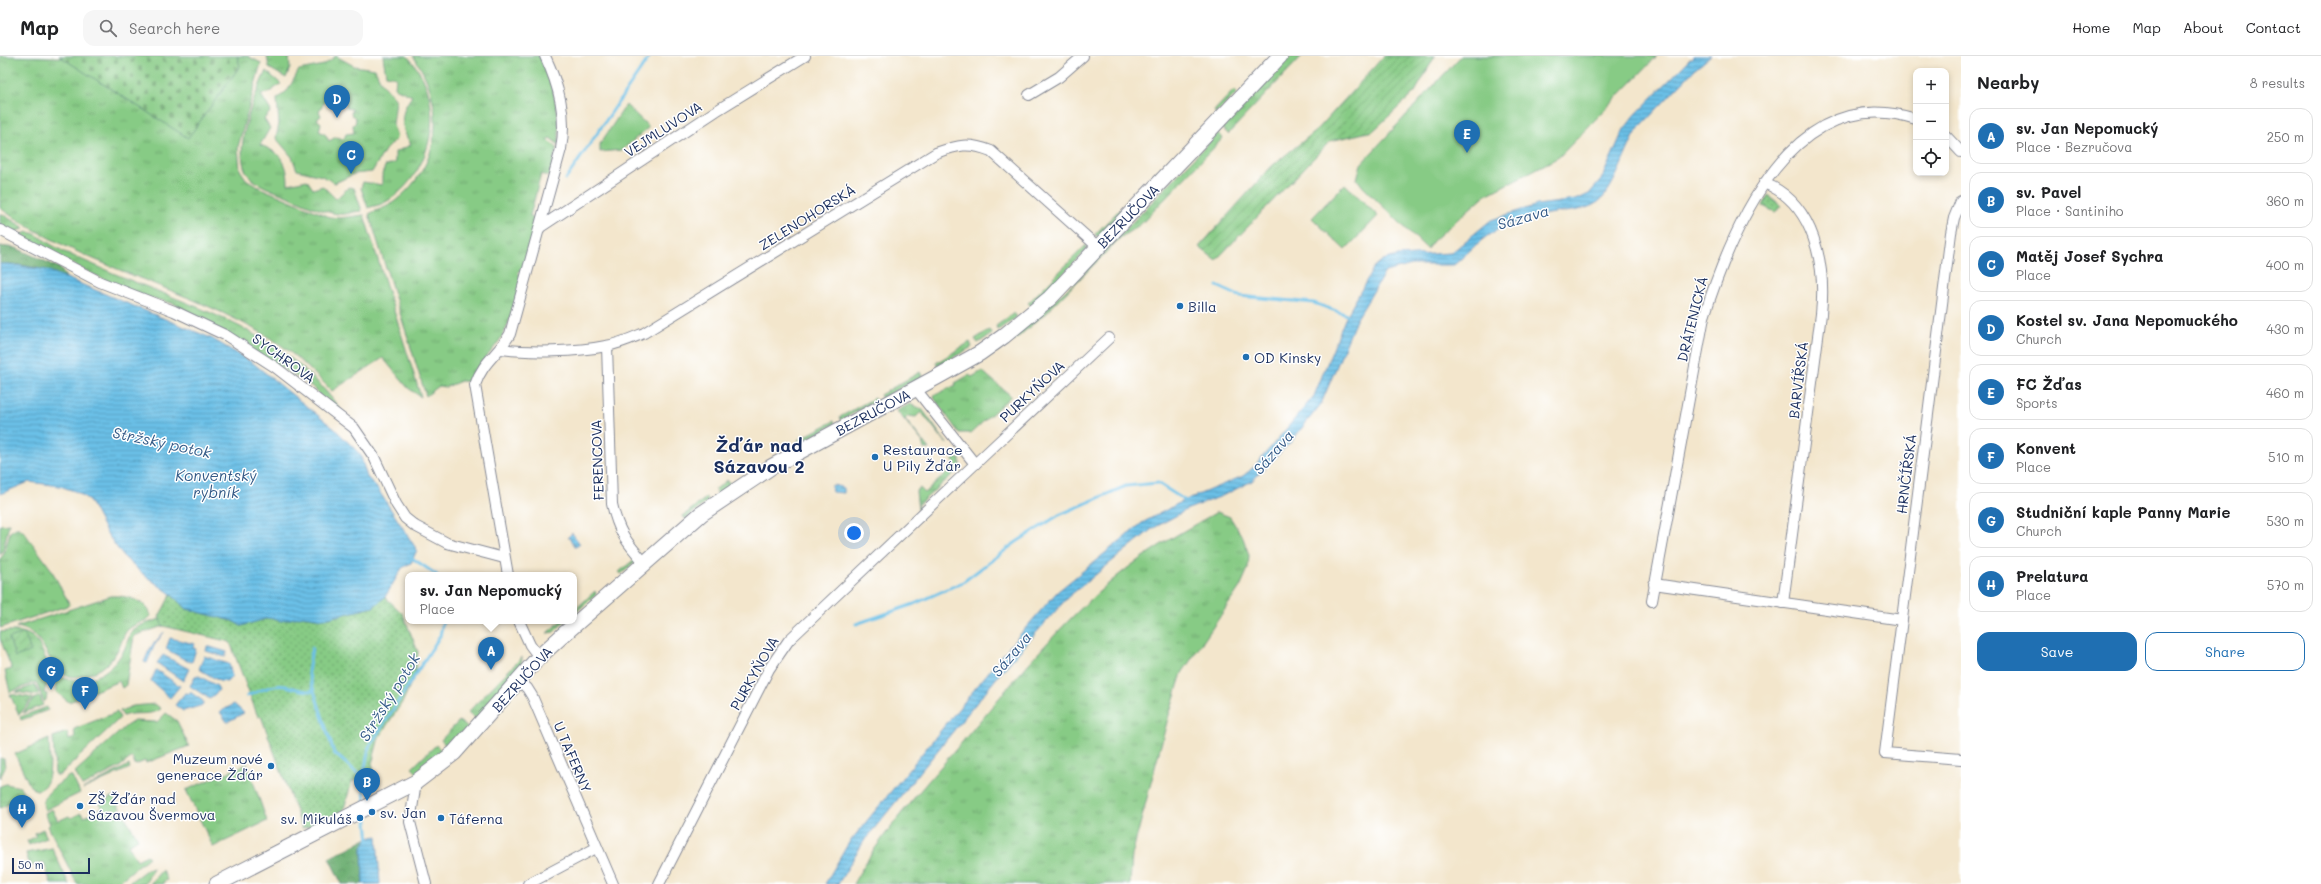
<!DOCTYPE html>
<html lang="en">
<head>
<meta charset="utf-8">
<style>
  :root { --surface:#fff; --page:#f6f6f6; --text:#202124; --muted:#757577; --line:#e0e0e0; --accent:#1f6fb2 }
  body { margin:0; font-family:Mali,sans-serif; background:var(--page); color:var(--text) }
  .controls { position:absolute; right:12px; top:12px; display:grid; overflow:hidden; border-radius:8px; box-shadow:0 2px 6px #0003 }
  .controls button { width:36px; height:36px; display:grid; place-items:center; padding:0; border:0; border-bottom:1px solid var(--line); background:var(--surface); color:var(--text); font:20px sans-serif }
  .scale { position:absolute; left:12px; bottom:10px; width:78px; box-sizing:border-box; padding-left:4px; border:2px solid #1b2f5e; border-top:0; font-size:11px; line-height:14px; white-space:nowrap; color:#1b2f5e; -webkit-text-stroke:3px #fff; paint-order:stroke }
  .you { position:absolute; left:854px; top:477px; width:14px; height:14px; margin:-10px; border:3px solid #fff; border-radius:50%; background:#1a73e8; box-shadow:0 0 0 6px #1a73e833 }
  .badge { display:grid; place-items:center; width:26px; height:26px; border-radius:50%; background:var(--accent); color:#fff; font-size:13px; font-weight:700 }
  .pin { position:absolute; translate:-50% -33px; filter:drop-shadow(0 1px 2px #0008) }
  .pin::after { content:''; position:absolute; top:21px; width:14px; height:12px; background:inherit; clip-path:polygon(0 0,100% 0,50% 100%) }
  .popup { position:absolute; left:405px; top:516px; width:172px; height:52px; box-sizing:border-box; display:grid; place-content:center; border-radius:8px; background:var(--surface); filter:drop-shadow(0 1px 3px #0005); font-size:13px; white-space:nowrap; color:var(--muted) }
  .popup b { font-size:15px; color:var(--text) }
  .popup::after { content:''; position:absolute; left:50%; top:100%; margin-left:-8px; border:8px solid transparent; border-top-color:var(--surface) }
  .list { margin:0; padding:0; list-style:none }
  h2 { display:flex; justify-content:space-between; align-items:center; height:52px; margin:0; padding:0 16px; font-size:17px }
  h2 small { font-size:13px; font-weight:400; color:var(--muted) }
  .list li { display:grid; grid-template-columns:26px 1fr auto; gap:12px; align-items:center; box-sizing:border-box; height:56px; margin:0 8px 8px; padding:0 8px; border:1px solid var(--line); border-radius:12px }
  .list b { display:block; font-size:15px; white-space:nowrap }
  .list p { margin:0; font-size:13px; white-space:nowrap; color:var(--muted) }
  .list em { font-size:13px; font-style:normal; color:var(--muted) }
  .actions { display:flex; gap:8px; padding:12px 16px }
  .actions a { flex:1; padding:9px 0; border:1px solid var(--accent); border-radius:12px; text-align:center; font-size:14px; color:var(--accent) }
  .actions .main { background:var(--accent); color:#fff }
  .icon { flex:none; width:22px; height:22px; fill:none; stroke:currentColor; stroke-width:2; stroke-linecap:round; stroke-linejoin:round }
  .map { position:relative; flex:none; width:1961px; height:828px; overflow:hidden }
  header { display:flex; align-items:center; gap:24px; box-sizing:border-box; height:56px; padding:0 20px; background:var(--surface); border-bottom:1px solid var(--line) }
  header strong { font-size:19px }
  nav { display:flex; gap:22px; margin-inline-start:auto; font-size:14px }
  .search { width:280px; height:36px; background:var(--page); display:flex; align-items:center; gap:10px; box-sizing:border-box; padding:0 14px; border-radius:12px; color:var(--muted); font-size:15px }
  main { display:flex }
  aside { flex:1; background:var(--surface) }
  .map>svg:first-child { display:block }
  .grass { fill:url(#grass-tufts); stroke:#517d72; fill-rule:evenodd }
  .forest { fill:url(#forest-crowns); stroke:#446f68 }
  .cemetery { fill:url(#cemetery-stones); stroke:#517d72 }
  .park { fill:url(#park-dots); stroke:#517d72 }
  .garden { fill:url(#garden-furrows); stroke:#517d72 }
  .pitch { fill:#87cb85; stroke:#517d72 }
  .water { fill:url(#water-rules); stroke:#4378a2 }
  .lines { fill:none; stroke-linecap:round; stroke-linejoin:round }
  .stream { stroke:#6bc0e7; stroke-width:3 }
  .minor-casing { stroke:#878a95; stroke-width:12 }
  .primary-casing { stroke:#878a95; stroke-width:17 }
  .minor { stroke:#fff; stroke-width:10 }
  .primary { stroke:#fff; stroke-width:15 }
  .poi-dot { fill:#1f6fb2; stroke:#fff; stroke-width:1.5 }
  .labels { text-anchor:middle; dominant-baseline:central; stroke-width:3; stroke-linejoin:round; paint-order:stroke }
  .street-label { font-size:14px; fill:#1b2f5e; stroke:#fff }
  .poi-label { font-size:14px; fill:#1b2f5e; stroke:#fff; text-anchor:start }
  .water-label { font-size:15px; font-style:italic; fill:#335a87; stroke:#fff }
  .district-label { font-size:18px; font-weight:bold; fill:#1b2f5e; stroke:#fff }
</style>
</head>
<body>
<header>
<strong>Map</strong>
<div class="search"><svg class="icon" aria-label="search" viewBox="0 0 24 24"><circle cx="10" cy="10" r="6"/><path d="M15 15l6 6"/></svg>Search here</div>
<nav><a>Home</a><a>Map</a><a>About</a><a>Contact</a></nav>
</header>
<main>
<div class="map">
<svg width="1961" height="828" viewBox="0 0 1961 828">
  <defs>
    <pattern id="grass-tufts" width="24" height="20" patternUnits="userSpaceOnUse"><rect width="24" height="20" fill="#87cb85"/><path d="M3 7l-1-3M5 7V3M7 7l1-3M15 17l-1-3M17 17v-4M19 17l1-3" fill="none" stroke="#6ea570"/></pattern>
    <pattern id="forest-crowns" width="20" height="18" patternUnits="userSpaceOnUse"><rect width="20" height="18" fill="#6daf72"/><path d="M2 6a3 3 0 1 1 6 0M12 15a3 3 0 1 1 6 0" fill="none" stroke="#598f61"/></pattern>
    <pattern id="cemetery-stones" width="16" height="16" patternUnits="userSpaceOnUse"><rect width="16" height="16" fill="#87cb85"/><path d="M2 7V4a2 2 0 0 1 4 0v3zM10 15v-3a2 2 0 0 1 4 0v3z" fill="#6ea570"/></pattern>
    <pattern id="park-dots" width="8" height="8" patternUnits="userSpaceOnUse"><rect width="8" height="8" fill="#87cb85"/><path d="M2 2h.1M6 6h.1" fill="none" stroke="#6ea570" stroke-width="1.8" stroke-linecap="round"/></pattern>
    <pattern id="garden-furrows" width="10" height="10" patternUnits="userSpaceOnUse"><rect width="10" height="10" fill="#87cb85"/><path d="M-1 1l2-2M0 10L10 0M9 11l2-2" fill="none" stroke="#6ea570"/></pattern>
    <pattern id="water-rules" width="6" height="5" patternUnits="userSpaceOnUse"><rect width="6" height="5" fill="#6bc0e7"/><path d="M0 2.5h6" fill="none" stroke="#579cbe"/></pattern>
  </defs>
  <rect width="100%" height="100%" fill="#fff"/>
  <filter id="ink" filterUnits="userSpaceOnUse"><feTurbulence type="fractalNoise" baseFrequency=".025" numOctaves="2"/><feDisplacementMap in="SourceGraphic" scale="8" xChannelSelector="R" yChannelSelector="G"/><feConvolveMatrix kernelMatrix="1 2 1 2 8 2 1 2 1" color-interpolation-filters="sRGB"/></filter>
  <filter id="wash" filterUnits="userSpaceOnUse"><feTurbulence type="fractalNoise" baseFrequency=".012" numOctaves="4" result="noise"/><feDisplacementMap in="SourceGraphic" scale="16" xChannelSelector="R" yChannelSelector="G"/><feGaussianBlur stdDeviation="0.9" result="paint"/><feColorMatrix in="noise" values="0 0 0 0 0 0 0 0 0 0 0 0 0 0 0 0 0 1.4 0 .05"/><feComposite in="paint" operator="in"/></filter>
  <g filter="url(#wash)">
    <rect width="100%" height="100%" fill="#f3e6cc"/>
    <g class="grass">
      <path d="M0 0 239 5 237 0H247L261 7 238 91 240 114 246 123 258 131 330 161 340 162 364 159 421 341 408 332 383 302 332 335C314 317 296 299 275 285 188 231 84 212 0 152Z"/>
      <polygon points="289,0 290,12 286,22 269,12 267,0"/>
      <path d="M336 0 354 10 375 13 381 26 396 44 393 69 397 82 385 94 372 116 354 118 335 127 322 120 297 114 292 101 276 82 279 68 277 43 288 34 299 14 324 9ZM328 39 345 46 346 52 352 53 351 58 356 63 355 68 353 69 354 77 346 78 344 83 336 81 329 85 325 78 319 75 321 67 317 63 321 60 319 55Z"/>
      <path d="M383 0H407C448 41 435 114 389 144 380 150 376 149 368 152L361 132 363 126 382 129V120L385 110 395 107V96L411 89C400 70 399 58 412 40L395 32 396 21 386 19Z"/>
      <path d="M413 0H539C554 30 560 56 559 89L550 82 547 84 557 91 549 121 541 118 530 160 536 163 524 213 518 216 519 219 523 217C518 235 514 256 506 273 497 293 479 305 470 326L461 325 446 331 439 330 426 340 369 158C376 154 385 152 391 148 442 112 448 49 413 0Z"/>
      <polygon points="1291,0 1302,0 1228,78 1222,72"/>
      <path d="M266 15 281 28 271 35 261 39 271 55 264 63 270 72 260 89C280 96 288 106 288 128L307 124 313 133 323 130 336 143 349 131 354 132 362 155C354 155 348 159 339 158 321 156 304 147 287 140 275 135 258 130 249 120 230 98 255 38 266 15Z"/>
      <polygon points="1234,34 1237,37 1216,58 1214,55"/>
      <polygon points="1218,77 1223,82 1141,168 1121,181 1048,255 1017,282 996,296 1073,228"/>
      <polygon points="1158,114 1161,117 1132,146 1129,144"/>
      <polygon points="1120,153 1124,157 1102,179 1096,180 1095,178"/>
      <polygon points="0,157 23,171 23,173 13,177 0,170"/>
      <path d="M28 176C37 177 45 185 52 189 67 198 83 204 99 211 189 251 292 274 347 364L323 345 315 333 304 325 189 258C178 244 158 246 142 239 99 223 58 201 17 180Z"/>
      <polygon points="1086,189 1086,195 1031,250 1028,247"/>
      <polygon points="1014,257 1017,261 998,274 996,270"/>
      <polygon points="989,274 992,278 978,287 975,283"/>
      <polygon points="970,286 972,291 938,310 936,307"/>
      <polygon points="982,315 1011,340 971,377 959,377 934,342 935,339 956,329 955,327 969,319 972,321"/>
      <polygon points="920,316 922,320 882,342 880,339"/>
      <polygon points="874,342 876,345 841,364 840,361"/>
      <polygon points="910,348 922,353 947,388 921,356 916,361 908,360 905,363 929,393 924,393 922,385 897,355"/>
      <polygon points="834,365 835,368 800,387 798,384"/>
      <polygon points="954,402 960,403 960,412 918,449 920,452 918,454 916,435 920,432 925,437 956,408 953,404"/>
      <polygon points="727,424 730,428 718,438 715,434"/>
      <polygon points="707,441 708,445 685,463 683,460"/>
      <path d="M1217 456 1230 461 1243 482 1249 499 1248 513 1240 531 1182 617 1168 662 1132 799 1130 828H853C881 777 920 735 957 692 1015 624 1071 551 1144 500 1167 484 1192 470 1217 456Z"/>
      <polygon points="9,468 3,495 0,499 0,469"/>
      <polygon points="16,472 19,472 24,476 51,513 70,549 0,572 0,503 4,498 10,476"/>
      <polygon points="636,502 636,506 621,518 619,516"/>
      <polygon points="595,535 596,539 577,555 575,554"/>
      <path d="M111 540C125 539 147 544 151 560 146 566 136 567 130 572 125 575 123 582 121 587 115 601 106 612 92 617 41 636 57 576 16 571Z"/>
      <path d="M160 563 163 570 134 580 126 629 122 632 119 625 69 646 56 636 57 632 55 628 46 629 44 637 47 638 46 644 44 646 36 626 10 636 5 615 12 613 0 583V576C58 567 31 621 73 624 96 626 115 612 125 592 127 587 130 577 134 573 141 568 152 566 160 563Z"/>
      <polygon points="561,565 565,565 554,576 547,577"/>
      <polygon points="522,601 521,611 476,663 468,656"/>
      <polygon points="35,629 39,638 37,639 15,636"/>
      <polygon points="10,638 33,642 19,659"/>
      <polygon points="40,640 43,649 23,657 34,643"/>
      <path d="M155 648 161 653C148 661 136 655 123 660L120 655 133 650Z"/>
      <polygon points="47,651 48,654 21,664 20,661"/>
      <polygon points="117,656 120,662 60,719 55,719 53,681 67,676 69,684 75,682 74,673"/>
      <polygon points="166,657 177,665 189,690 146,707 145,705 135,709 132,701 118,712 82,730 75,716 126,670 134,665 157,666"/>
      <polygon points="459,665 468,672 448,692 441,684"/>
      <path d="M49 683C49 695 55 734 36 734L30 730 15 698Z"/>
      <polygon points="436,689 444,697 417,717 412,712"/>
      <polygon points="0,702 4,703 5,712 0,722"/>
      <polygon points="247,708 267,765 213,791 186,734"/>
      <polygon points="129,709 130,712 83,733"/>
      <path d="M69 720H72L80 737 45 754C37 740 59 728 69 720Z"/>
      <polygon points="6,728 20,731 26,740 0,752 0,730"/>
      <polygon points="113,740 138,783 128,789 137,804 147,799 149,801 116,828 110,828 109,824 100,828 77,828 48,770 50,768 45,757 52,753 58,765 69,760 71,762 81,757 84,761 102,752 100,747"/>
      <polygon points="43,773 47,782 29,789 27,785 36,780 35,777"/>
      <polygon points="52,792 69,828 51,828 44,806 30,810 26,797"/>
      <polygon points="153,812 145,828 127,828 146,814"/>
      <polygon points="162,814 167,824 163,826 164,828 150,828"/>
    </g>
    <g class="forest">
      <path d="M0 190 16 192 60 212 67 223C46 214 23 207 0 208Z"/>
      <polygon points="368,782 362,791 363,828 342,828 329,802"/>
    </g>
    <polygon class="cemetery" points="59,0 237,0 240,10 188,82"/>
    <g class="park">
      <polygon points="1768,139 1782,150 1775,156 1763,150"/>
      <polygon points="171,538 187,553 233,565 241,570 269,562 281,565 303,560 324,563 373,551 385,541 403,558 418,596 415,618 403,645 379,681 372,708 376,723 352,725 343,756 319,769 302,772 261,660 258,661 230,586 163,570 159,561"/>
    </g>
    <g class="garden">
      <polygon points="1384,0 1435,0 1415,36 1373,75 1330,85 1216,204 1199,191 1272,110 1318,73"/>
      <polygon points="24,577 31,595 15,601 9,582"/>
    </g>
    <g class="pitch">
      <polygon points="1461,0 1657,0 1559,101 1484,140 1433,185 1427,193 1363,131 1357,123 1361,108"/>
      <polygon points="626,49 649,71 622,94 600,96 600,88"/>
      <polygon points="1345,128 1378,160 1345,194 1312,162"/>
    </g>
    <g class="water">
      <path d="M1693 0H1711L1694 14 1639 72C1626 91 1615 134 1598 146 1583 157 1560 155 1543 159 1529 163 1512 166 1499 173 1482 181 1468 197 1454 209H1412L1385 216 1356 264 1321 348 1290 387 1252 425 1222 440 1188 453 1152 473 1068 541 1003 614 864 785 838 828H825L848 788 1009 591 1057 536 1142 467 1181 446 1243 420 1254 411 1314 340 1345 263 1374 211 1383 204 1398 200 1451 197 1491 164 1537 149 1575 144 1589 138 1601 124 1624 73 1636 58Z"/>
      <polygon points="0,208 9,208 47,214 211,282 253,307 336,374 360,398 367,421 377,432 417,494 411,507 402,512 385,541 373,551 324,563 303,560 281,565 269,562 241,570 233,565 187,553 171,538 144,519 123,500 106,476 89,444 77,436 60,430 29,426 0,438"/>
      <polygon points="834,429 844,432 844,437 832,436 831,430"/>
      <polygon points="572,477 580,488 576,491 568,481"/>
      <polygon points="164,576 154,590 147,607 144,606 150,592"/>
      <polygon points="170,582 195,588 193,592 196,593 192,606 187,605 166,593"/>
      <polygon points="207,590 227,596 225,601 206,595"/>
      <polygon points="163,599 189,613 183,625 157,607"/>
      <polygon points="204,600 229,608 232,620 227,626 219,625 199,613"/>
      <polygon points="156,614 180,630 170,642 151,625"/>
      <polygon points="199,620 217,630 219,634 210,643 190,630 195,621"/>
      <polygon points="186,636 188,638 190,636 203,645 203,649 183,655 175,649"/>
      <polygon points="234,648 244,657 227,666 220,656"/>
      <polygon points="377,780 380,828 363,828 362,791 368,782"/>
    </g>
    <g class="lines">
      <g class="stream">
        <polyline points="566,123 650,0"/>
        <polyline points="1217,230 1239,240 1314,247 1350,260"/>
        <polyline points="409,500 437,519"/>
        <polyline points="856,568 914,548 963,526 1015,487 1059,459 1126,430 1158,427 1187,446"/>
        <polyline points="312,592 308,616 334,697 363,722"/>
        <path d="M247 640C258 636 273 627 286 630 296 632 303 636 313 635"/>
        <polyline points="365,747 363,722 369,691 440,580 443,565"/>
        <polyline points="366,757 369,785"/>
      </g>
    </g>
  </g>
  <g filter="url(#ink)">
    <g class="lines">
      <defs>
        <g id="minor">
          <polyline points="1029,39 1059,21 1083,0"/>
          <polyline points="1946,80 1961,96"/>
          <path d="M1764 127C1815 147 1826 210 1821 258L1783 547"/>
          <polyline points="1961,145 1954,162 1951,177 1885,697 1961,703"/>
          <polyline points="539,172 716,55 805,0"/>
          <polyline points="0,174 100,226 174,255 227,280 250,295 275,311 354,372 374,401 396,448 405,462 415,470 447,487 504,502"/>
          <path d="M607 290 612 448C618 475 626 486 645 507"/>
          <path d="M501 293C530 297 577 296 606 290 619 288 632 282 644 277L936 97C958 89 968 86 991 95L1098 191"/>
          <polyline points="975,408 1109,282"/>
          <path d="M508 519 475 329C483 305 498 299 510 278L561 93C567 60 559 30 545 0"/>
          <polyline points="1654,528 1902,564"/>
          <path d="M1652 545 1704 261C1733 169 1794 24 1916 63"/>
          <polyline points="519,565 530,589 539,601"/>
          <polyline points="519,625 527,632 532,640 613,828"/>
          <polyline points="416,726 410,766 426,828"/>
          <polyline points="528,828 596,792"/>
          <polyline points="659,828 769,613 789,584 975,408 915,332"/>
        </g>
        <polyline id="primary" points="217,828 416,726 454,697 539,601 563,579 701,458 771,411 937,321 980,297 1004,280 1050,242 1280,0"/>
      </defs>
      <use href="#minor" class="minor-casing"/>
      <use href="#primary" class="primary-casing"/>
      <use href="#minor" class="minor"/>
      <use href="#primary" class="primary"/>
    </g>
  </g>
  <g class="poi-dot">
    <circle cx="1180" cy="250" r="4"/>
    <circle cx="1246" cy="301" r="4"/>
    <circle cx="875" cy="401" r="4"/>
    <circle cx="271" cy="710" r="4"/>
    <circle cx="80" cy="750" r="4"/>
    <circle cx="372" cy="756" r="4"/>
    <circle cx="360" cy="762" r="4"/>
    <circle cx="441" cy="762" r="4"/>
  </g>
  <g class="labels">
    <g class="street-label">
      <text transform="translate(663 73) rotate(-33)">VEJMLUVOVA</text>
      <text transform="translate(1128 160) rotate(-46)">BEZRUČOVA</text>
      <text transform="translate(807 161) rotate(-32)">ZELENOHORSKÁ</text>
      <text transform="translate(1692 263) rotate(-76)">DRÁTENICKÁ</text>
      <text transform="translate(284 302) rotate(36)">SYCHROVA</text>
      <text transform="translate(1798 324) rotate(-83)">BARVÍŘSKÁ</text>
      <text transform="translate(1032 335) rotate(-43)">PURKYŇOVA</text>
      <text transform="translate(873 356) rotate(-28)">BEZRUČOVA</text>
      <text transform="translate(597 404) rotate(-92)">FERENCOVA</text>
      <text transform="translate(1906 418) rotate(-83)">HRNČÍŘSKÁ</text>
      <text transform="translate(754 617) rotate(-60)">PURKYŇOVA</text>
      <text transform="translate(522 623) rotate(-48)">BEZRUČOVA</text>
      <text transform="translate(573 701) rotate(67)">U TAFERNY</text>
    </g>
    <g class="poi-label">
      <text x="1188" y="250">Billa</text>
      <text x="1254" y="301">OD Kinsky</text>
      <text x="883" y="393">Restaurace<tspan x="883" dy="16">U Pily Žďár</tspan></text>
      <text x="263" y="702" text-anchor="end">Muzeum nové<tspan x="263" dy="16">generace Žďár</tspan></text>
      <text x="88" y="742">ZŠ Žďár nad<tspan x="88" dy="16">Sázavou Švermova</tspan></text>
      <text x="380" y="756">sv. Jan</text>
      <text x="352" y="762" text-anchor="end">sv. Mikuláš</text>
      <text x="449" y="762">Táferna</text>
    </g>
    <g class="water-label">
      <text transform="translate(1523 161) rotate(-16)">Sázava</text>
      <text transform="translate(162 386) rotate(12)">Stržský potok</text>
      <text transform="translate(1273 396) rotate(-49)">Sázava</text>
      <text x="216" y="419">Konventský<tspan x="216" dy="17">rybník</tspan></text>
      <text transform="translate(1011 598) rotate(-50)">Sázava</text>
      <text transform="translate(389 641) rotate(-58)">Stržský potok</text>
    </g>
    <g class="district-label">
      <text x="759" y="389">Žďár nad<tspan x="759" dy="21">Sázavou 2</tspan></text>
    </g>
  </g>
</svg>
<div class="controls">
<button>+</button>
<button>−</button>
<button><svg class="icon" aria-label="locate" viewBox="0 0 24 24"><circle cx="12" cy="12" r="6"/><path d="M12 2v4M12 18v4M2 12h4M18 12h4"/></svg></button>
</div>
<div class="scale">50 m</div>
<div class="you"></div>
<div class="pin badge" style="left:491px;top:614px">A</div>
<div class="popup"><b>sv. Jan Nepomucký</b>Place</div>
<div class="pin badge" style="left:367px;top:745px">B</div>
<div class="pin badge" style="left:351px;top:118px">C</div>
<div class="pin badge" style="left:337px;top:62px">D</div>
<div class="pin badge" style="left:1467px;top:97px">E</div>
<div class="pin badge" style="left:85px;top:654px">F</div>
<div class="pin badge" style="left:51px;top:634px">G</div>
<div class="pin badge" style="left:22px;top:772px">H</div>
</div>
<aside>
<h2>Nearby<small>8 results</small></h2>
<ul class="list">
<li><span class="badge">A</span><div><b>sv. Jan Nepomucký</b><p>Place · Bezručova</p></div><em>250 m</em></li>
<li><span class="badge">B</span><div><b>sv. Pavel</b><p>Place · Santiniho</p></div><em>360 m</em></li>
<li><span class="badge">C</span><div><b>Matěj Josef Sychra</b><p>Place</p></div><em>400 m</em></li>
<li><span class="badge">D</span><div><b>Kostel sv. Jana Nepomuckého</b><p>Church</p></div><em>430 m</em></li>
<li><span class="badge">E</span><div><b>FC Žďas</b><p>Sports</p></div><em>460 m</em></li>
<li><span class="badge">F</span><div><b>Konvent</b><p>Place</p></div><em>510 m</em></li>
<li><span class="badge">G</span><div><b>Studniční kaple Panny Marie</b><p>Church</p></div><em>530 m</em></li>
<li><span class="badge">H</span><div><b>Prelatura</b><p>Place</p></div><em>570 m</em></li>
</ul>
<div class="actions"><a class="main">Save</a><a>Share</a></div>
</aside>
</main>
</body>
</html>
